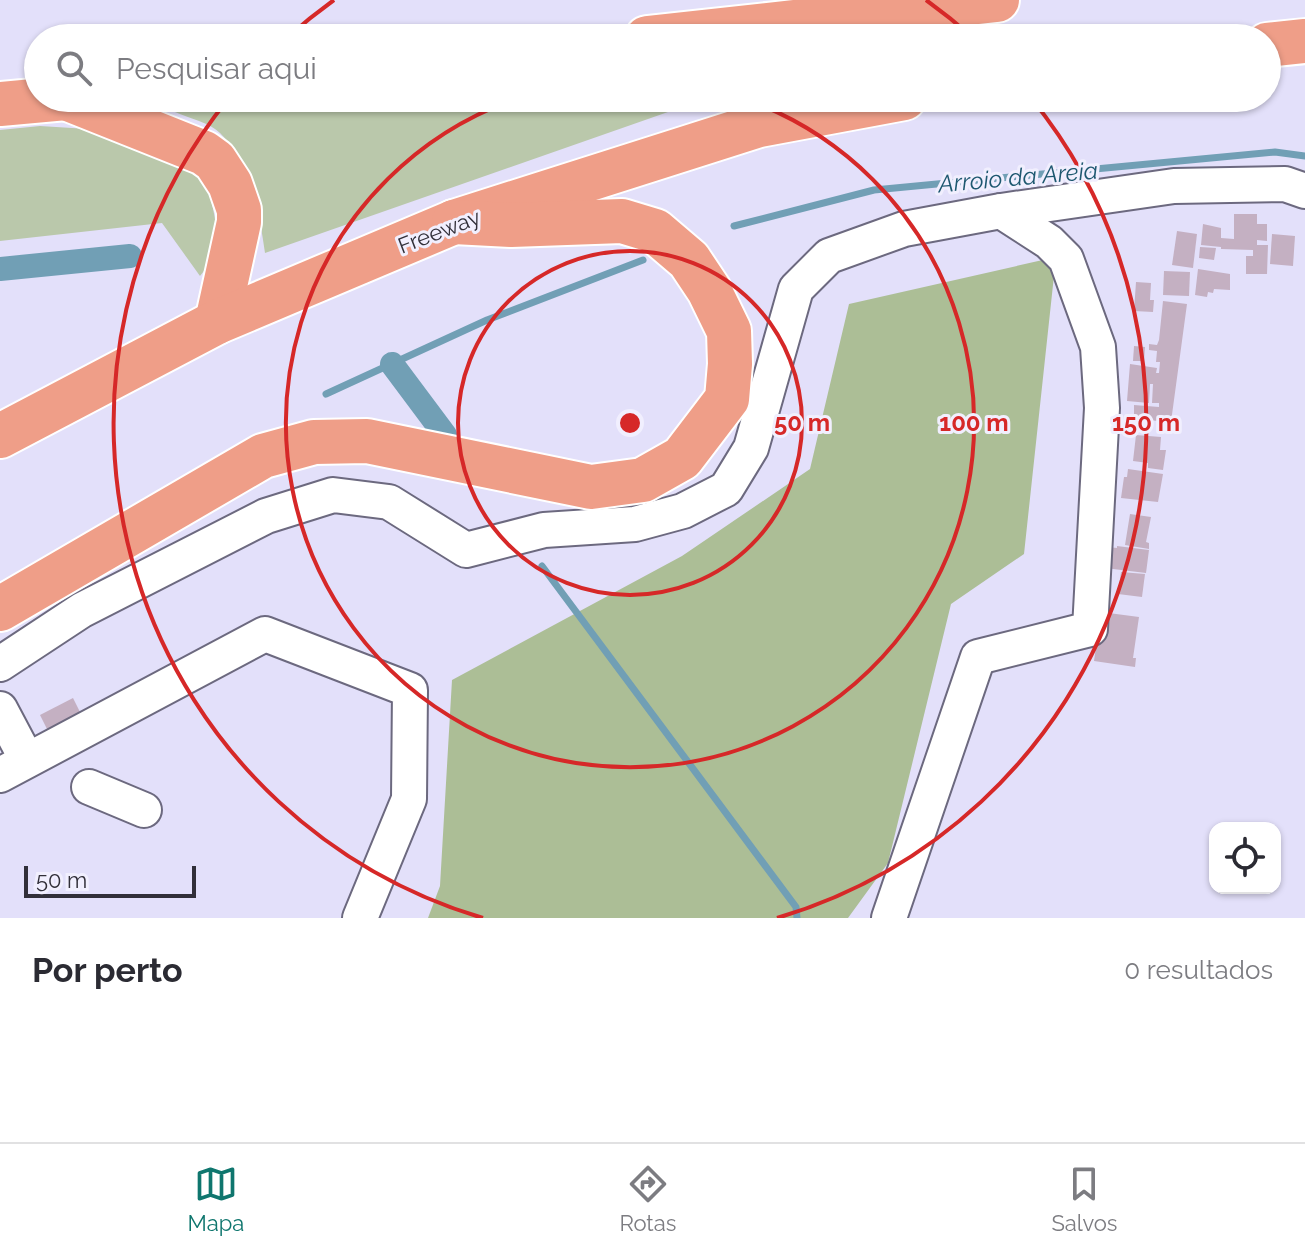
<!DOCTYPE html>
<html lang="pt">
<head>
<meta charset="utf-8">
<style>
  :root { --surface:#fff; --page:#f7f7f7; --text:#2b2b33; --muted:#7c7c81; --line:#e1e1e2; --accent:#0f766e }
  body { margin:0; font-family:Raleway,sans-serif; background:var(--page); color:var(--text) }
  .controls { position:absolute; right:24px; bottom:24px; display:grid; overflow:hidden; border-radius:16px; box-shadow:0 2px 6px #0004 }
  .controls button { width:72px; height:72px; display:grid; place-items:center; padding:0; border:0; border-bottom:2px solid var(--line); background:var(--surface); color:var(--text); font:40px sans-serif }
  .scale { position:absolute; left:24px; bottom:20px; width:172px; box-sizing:border-box; padding-left:8px; border:4px solid #312f39; border-top:0; font-size:22px; line-height:28px; white-space:nowrap; color:#312f39; -webkit-text-stroke:6px #f1effe; paint-order:stroke }
  .list { margin:0; padding:0; list-style:none }
  h2 { display:flex; justify-content:space-between; align-items:center; height:104px; margin:0; padding:0 32px; font-size:34px }
  h2 small { font-size:26px; font-weight:400; color:var(--muted) }
  .icon { flex:none; width:44px; height:44px; fill:none; stroke:currentColor; stroke-width:2; stroke-linecap:round; stroke-linejoin:round }
  .map { position:relative; flex:none; width:1305px; height:918px; overflow:hidden }
  .search { position:absolute; background:var(--surface); box-shadow:0 2px 6px #0004; left:24px; right:24px; top:24px; height:88px; display:flex; align-items:center; gap:20px; box-sizing:border-box; padding:0 28px; border-radius:44px; color:var(--muted); font-size:30px }
  .sheet { height:224px; background:var(--surface) }
  nav { display:flex; justify-content:space-around; align-items:center; box-sizing:border-box; height:112px; border-top:2px solid var(--line); background:var(--surface); font-size:22px; color:var(--muted) }
  nav a { display:grid; justify-items:center; gap:4px }
  nav .on { color:var(--accent) }
  .map>svg:first-child { display:block }
  .green { fill:#bac8ab }
  .forest { fill:#acbe96 }
  .lines { fill:none; stroke-linecap:round; stroke-linejoin:round }
  .stream { stroke:#719fb5; stroke-width:7 }
  .canal { stroke:#719fb5; stroke-width:24 }
  .building { fill:#c4b0c2 }
  .minor-casing { stroke:#6c697f; stroke-width:38 }
  .highway-casing { stroke:#fff; stroke-width:48 }
  .minor { stroke:#fff; stroke-width:34 }
  .highway { stroke:#ef9e88; stroke-width:44 }
  .ring { fill:none; stroke:#d62828; stroke-width:4 }
  .labels { text-anchor:middle; dominant-baseline:central; stroke-width:6; stroke-linejoin:round; paint-order:stroke }
  .street-label { font-size:22px; fill:#312f39; stroke:#f1effe }
  .water-label { font-size:24px; font-style:italic; fill:#1e5870; stroke:#f1effe }
  .centre { fill:#d62828; stroke:#f1effe; stroke-width:4 }
  .ring-label { font-size:24px; text-anchor:middle; font-weight:bold; fill:#d62828; stroke:#f1effe; stroke-width:6; stroke-linejoin:round; paint-order:stroke }
</style>
</head>
<body>
<div class="map">
<svg width="1305" height="918" viewBox="0 0 1305 918">
  <rect width="100%" height="100%" fill="#e3e0fa"/>
  <g class="green">
    <polygon points="1053,25 984,38 920,38"/>
    <path d="M318 98H708L265 253C259 212 252 164 220 133 210 123 189 118 175 112Z"/>
    <path d="M40 126 104 130 202 168C212 206 229 243 200 276L162 223 0 241V130Z"/>
  </g>
  <polygon class="forest" points="1056,257 1024,554 951,604 888,863 848,918 428,918 440,886 452,680 682,556 810,469 849,304"/>
  <g class="lines">
    <g class="stream">
      <polyline points="734,226 874,190 1275,152 1305,156"/>
      <polyline points="326,394 487,320 643,260"/>
      <polyline points="542,566 796,907 797,918"/>
    </g>
    <g class="canal">
      <polyline points="0,269 130,256"/>
      <polyline points="392,364 445,435"/>
    </g>
  </g>
  <g class="building">
    <polygon points="1234,214 1257,214 1257,224 1267,224 1267,241 1257,240 1257,245 1268,245 1267,274 1246,274 1246,256 1253,256 1253,250 1221,249 1221,247 1201,245 1203,224 1221,228 1221,238 1234,239"/>
    <polygon points="1177,231 1197,234 1193,268 1172,265"/>
    <polygon points="1272,234 1295,236 1293,266 1270,264"/>
    <polygon points="1200,247 1216,248 1214,260 1199,258"/>
    <polygon points="1198,269 1230,274 1230,290 1214,289 1213,293 1208,292 1207,297 1195,295"/>
    <polygon points="1164,271 1190,272 1189,296 1163,295"/>
    <polygon points="1136,282 1151,283 1150,300 1154,300 1153,312 1134,311"/>
    <polygon points="1163,301 1187,304 1171,422 1134,419 1134,405 1159,407 1159,403 1152,403 1153,384 1150,384 1149,403 1127,401 1130,364 1157,368 1156,373 1159,373 1160,362 1156,362 1157,351 1149,350 1149,344 1157,345 1159,340"/>
    <polygon points="1134,346 1145,347 1144,361 1133,361"/>
    <polygon points="1136,435 1161,437 1160,450 1166,450 1163,470 1148,468 1148,463 1133,461"/>
    <polygon points="1128,469 1163,474 1158,502 1121,498 1124,477 1127,477"/>
    <polygon points="1130,514 1151,517 1146,542 1149,543 1149,549 1125,545"/>
    <polygon points="1117,546 1149,550 1146,573 1105,568 1108,547 1117,548"/>
    <polygon points="1121,572 1145,574 1142,597 1118,594"/>
    <polygon points="1101,612 1139,617 1133,658 1136,658 1135,667 1094,661"/>
    <polygon points="73,698 85,722 52,739 40,715"/>
  </g>
  <g class="lines">
    <defs>
      <g id="minor">
        <polyline points="0,664 82,610 266,516 333,495 389,502 466,550 544,530 635,524 683,511 726,489 751,448 796,289 829,256 904,229 1001,211 1174,186 1285,184 1305,191"/>
        <polyline points="0,709 27,760"/>
        <polyline points="0,775 265,634 410,690 409,799 360,918"/>
        <polyline points="89,787 144,810"/>
        <polyline points="889,918 978,657 1090,629 1102,408 1098,347 1066,259 1049,242 1001,211"/>
      </g>
      <g id="highway">
        <polyline points="647,38 997,0"/>
        <polyline points="1267,45 1305,41"/>
        <polyline points="66,98 204,153 215,161 230,184 239,210 239,222 217,322"/>
        <polyline points="0,104 66,98"/>
        <polyline points="0,436 217,322 454,222 759,125 904,98"/>
        <polyline points="0,609 263,456 314,442 367,441 591,487 643,480 682,458 727,399 730,364 729,331 709,290 689,260 655,231 622,221 511,225 454,222"/>
      </g>
    </defs>
    <use href="#minor" class="minor-casing"/>
    <use href="#highway" class="highway-casing"/>
    <use href="#minor" class="minor"/>
    <use href="#highway" class="highway"/>
  </g>
  <g class="ring">
    <circle cx="630" cy="423" r="172"/>
    <path d="M745 99A344 344 0 1 1 515 99"/>
    <path d="M483 918A516 516 0 0 1 229 98M288 37A516 516 0 0 1 334 0M926 0A516 516 0 0 1 972 37M1031 98A516 516 0 0 1 777 918"/>
  </g>
  <g class="labels">
    <g class="street-label">
      <text transform="translate(439 231) rotate(-21)">Freeway</text>
    </g>
    <g class="water-label">
      <text transform="translate(1018 177) rotate(-5)">Arroio da Areia</text>
    </g>
  </g>
  <circle cx="630" cy="423" r="12" class="centre"/>
  <g class="ring-label">
    <text x="802" y="431">50 m</text>
    <text x="974" y="431">100 m</text>
    <text x="1146" y="431">150 m</text>
  </g>
</svg>
<div class="controls">
<button><svg class="icon" aria-label="locate" viewBox="0 0 24 24"><circle cx="12" cy="12" r="6"/><path d="M12 2v4M12 18v4M2 12h4M18 12h4"/></svg></button>
</div>
<div class="scale">50 m</div>
<div class="search"><svg class="icon" aria-label="search" viewBox="0 0 24 24"><circle cx="10" cy="10" r="6"/><path d="M15 15l6 6"/></svg>Pesquisar aqui</div>
</div>
<section class="sheet">
<h2>Por perto<small>0 resultados</small></h2>
<ul class="list">
</ul>
</section>
<nav>
<a class="on"><svg class="icon" aria-label="map" viewBox="0 0 24 24"><path d="M3 6l6-2 6 2 6-2v14l-6 2-6-2-6 2zM9 4v14M15 6v14"/></svg>Mapa</a>
<a><svg class="icon" aria-label="directions" viewBox="0 0 24 24"><path d="M12 3l9 9-9 9-9-9zM9 14v-3h6M13 9l2 2-2 2"/></svg>Rotas</a>
<a><svg class="icon" aria-label="saved" viewBox="0 0 24 24"><path d="M7 4h10v16l-5-4-5 4z"/></svg>Salvos</a>
</nav>
</body>
</html>
